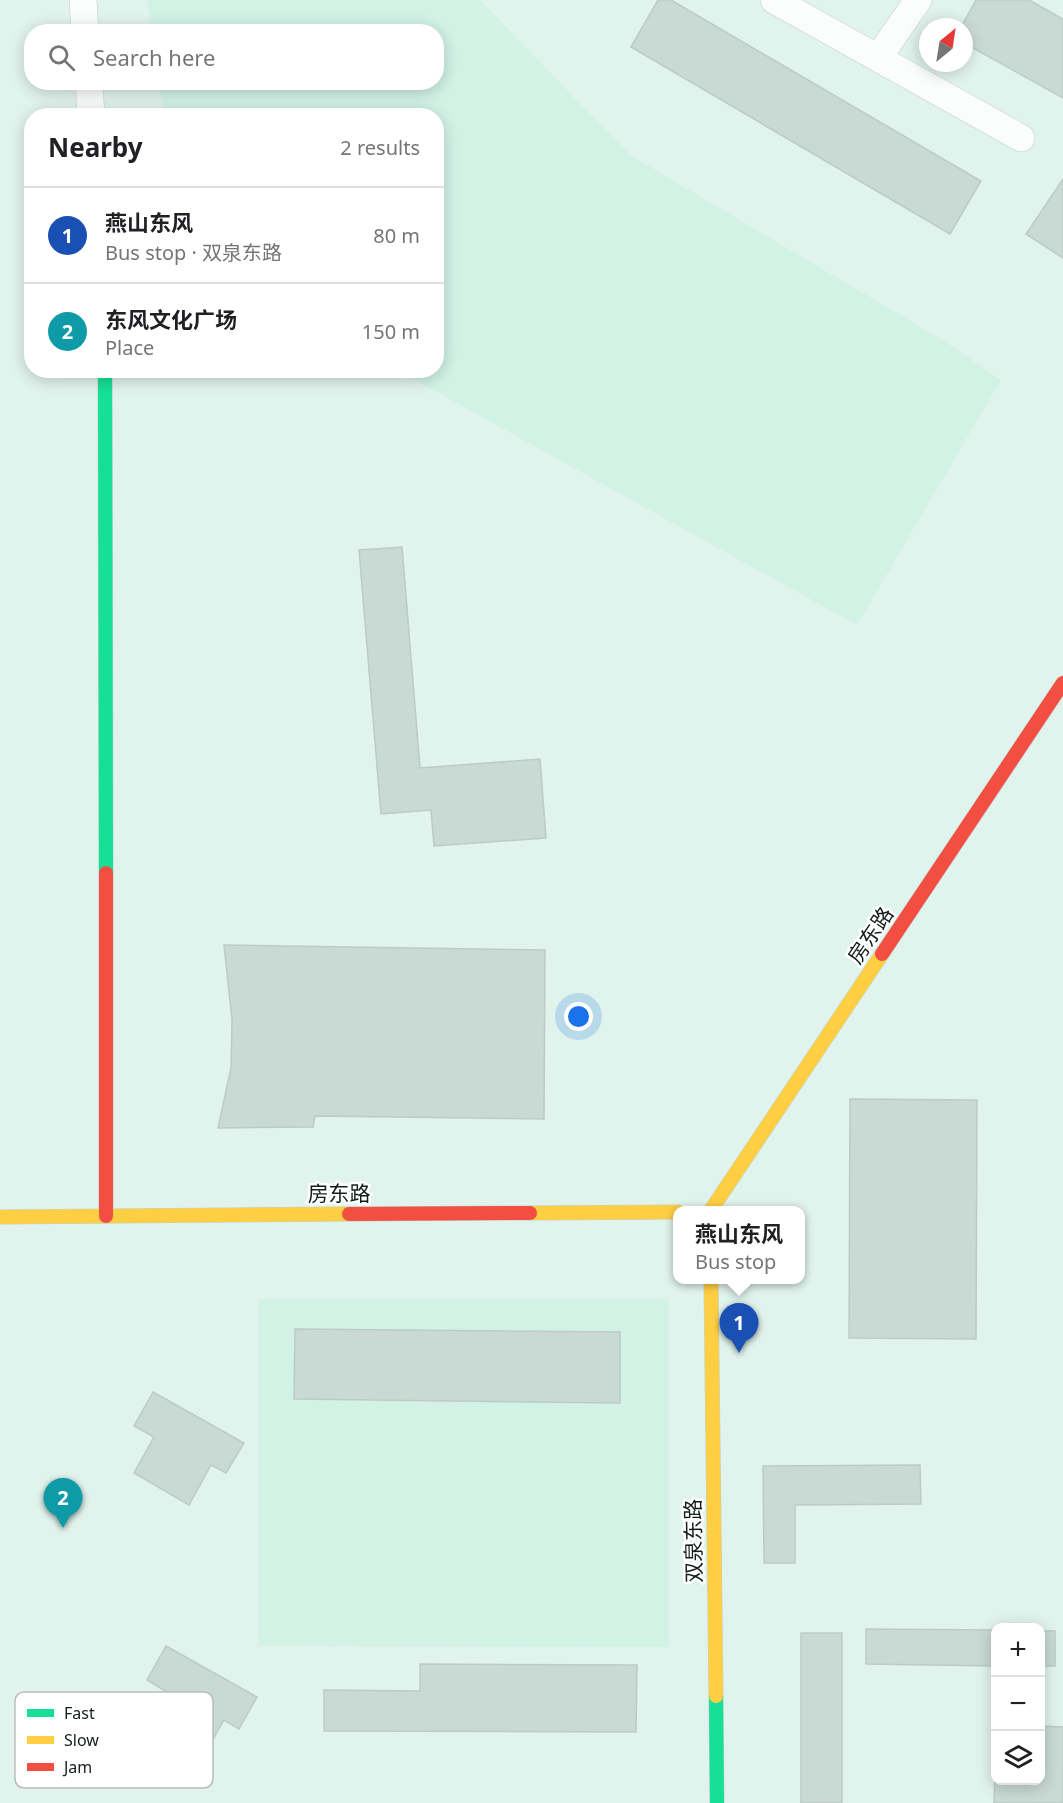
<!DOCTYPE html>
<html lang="en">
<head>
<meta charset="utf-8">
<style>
  :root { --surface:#fff; --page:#f6f6f6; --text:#202124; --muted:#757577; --line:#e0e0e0; --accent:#db2777 }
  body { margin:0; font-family:"Noto Sans","Noto Sans SC",sans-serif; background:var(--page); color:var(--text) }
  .controls { position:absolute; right:18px; bottom:18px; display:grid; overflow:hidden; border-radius:12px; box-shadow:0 3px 15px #0003 }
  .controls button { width:54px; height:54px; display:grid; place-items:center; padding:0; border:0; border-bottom:2px solid var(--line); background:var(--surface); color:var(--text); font:30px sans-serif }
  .compass { position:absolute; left:919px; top:18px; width:54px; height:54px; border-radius:50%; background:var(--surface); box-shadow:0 3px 15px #0003; rotate:30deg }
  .you { position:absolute; left:579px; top:1017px; width:21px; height:21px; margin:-15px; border:4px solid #fff; border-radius:50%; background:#1a73e8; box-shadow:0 0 0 9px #1a73e833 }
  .badge { display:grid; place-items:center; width:39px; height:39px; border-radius:50%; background:var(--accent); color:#fff; font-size:20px; font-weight:700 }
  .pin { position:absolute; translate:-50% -50px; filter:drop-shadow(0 2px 3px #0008) }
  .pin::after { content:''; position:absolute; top:32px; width:21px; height:18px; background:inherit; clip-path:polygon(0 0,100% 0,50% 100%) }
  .popup { position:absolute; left:673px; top:1206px; width:132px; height:78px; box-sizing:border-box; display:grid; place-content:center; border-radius:12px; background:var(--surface); filter:drop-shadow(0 2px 4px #0005); font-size:20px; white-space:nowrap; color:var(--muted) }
  .popup b { font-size:22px; color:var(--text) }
  .popup::after { content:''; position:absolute; left:50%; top:100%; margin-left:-12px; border:12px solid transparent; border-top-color:var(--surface) }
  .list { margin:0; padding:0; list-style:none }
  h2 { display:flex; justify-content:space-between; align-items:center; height:78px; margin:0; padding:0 24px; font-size:26px }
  h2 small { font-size:20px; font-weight:400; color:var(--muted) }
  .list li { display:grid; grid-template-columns:39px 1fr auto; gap:18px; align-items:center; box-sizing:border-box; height:96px; padding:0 24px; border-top:2px solid var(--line) }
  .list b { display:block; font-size:22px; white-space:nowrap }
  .list p { margin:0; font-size:20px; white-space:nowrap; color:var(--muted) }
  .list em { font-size:20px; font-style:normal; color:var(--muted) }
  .icon { flex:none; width:33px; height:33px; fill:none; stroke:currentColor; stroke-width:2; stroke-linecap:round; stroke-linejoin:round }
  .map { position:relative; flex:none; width:1063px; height:1803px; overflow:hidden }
  .search { position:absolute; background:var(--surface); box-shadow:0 3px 15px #0003; left:24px; top:24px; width:420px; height:66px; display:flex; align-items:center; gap:15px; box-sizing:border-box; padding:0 21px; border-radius:24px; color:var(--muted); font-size:22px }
  .panel { position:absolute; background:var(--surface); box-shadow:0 3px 15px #0003; left:24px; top:108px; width:420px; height:270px; border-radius:24px }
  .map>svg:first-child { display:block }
  .built { fill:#d2f2e6 }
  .building { fill:#c9d9d3; stroke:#bccbc6; stroke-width:1.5 }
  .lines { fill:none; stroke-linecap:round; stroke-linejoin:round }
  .street-casing { stroke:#c0cfc9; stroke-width:28 }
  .fast-casing { stroke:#c0cfc9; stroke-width:15 }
  .slow-casing { stroke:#c0cfc9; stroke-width:15 }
  .jam-casing { stroke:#c0cfc9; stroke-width:15 }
  .street { stroke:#fafdfc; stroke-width:27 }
  .fast { stroke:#16e098; stroke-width:14 }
  .slow { stroke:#ffcf43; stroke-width:14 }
  .jam { stroke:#f24e42; stroke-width:14 }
  .labels { text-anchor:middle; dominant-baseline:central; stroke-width:5; stroke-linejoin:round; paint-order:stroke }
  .street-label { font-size:21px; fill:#121e1a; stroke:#fff }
  .key { fill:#fff; stroke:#b8bcba; stroke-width:1.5 }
  .key-label { font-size:16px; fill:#121e1a }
</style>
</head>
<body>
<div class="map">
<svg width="1063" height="1803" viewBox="0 0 1063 1803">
  <rect width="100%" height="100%" fill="#e0f3ec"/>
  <g class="built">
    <polygon points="147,0 480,0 630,155 944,341 1001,380 857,625 399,371 436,370 436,116 164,115 159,83 436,82 436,32 152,31"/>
    <polygon points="258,1299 669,1299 669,1647 258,1646"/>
  </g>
  <g class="building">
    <polygon points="658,0 671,0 981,181 950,234 631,47"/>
    <polygon points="976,0 1029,0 1063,19 1063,98 964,43 964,27 961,27"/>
    <polygon points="1063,179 1063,258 1026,234"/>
    <polygon points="402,547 420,768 540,759 546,838 434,846 431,810 381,814 359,550"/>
    <polygon points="224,945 545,950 544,1119 315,1116 313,1127 218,1128 231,1068 232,1020"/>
    <polygon points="850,1099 977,1100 976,1339 849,1338"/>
    <polygon points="295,1329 620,1332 620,1403 294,1399"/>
    <polygon points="153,1392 244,1443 226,1473 211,1465 189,1505 134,1473 154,1437 134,1426"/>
    <polygon points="920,1465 921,1504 795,1505 795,1563 764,1563 763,1466"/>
    <polygon points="866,1629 996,1630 996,1666 866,1664"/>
    <rect x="1040" y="1631" width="15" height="35"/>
    <rect x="801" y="1633" width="41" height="170"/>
    <polygon points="166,1646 257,1697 239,1729 224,1720 202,1759 147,1728 167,1692 147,1680"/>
    <polygon points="420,1664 637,1665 636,1732 324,1731 324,1690 420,1691"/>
    <polygon points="1040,1726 1063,1727 1063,1803 994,1803 996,1742 996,1780 1040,1780"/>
  </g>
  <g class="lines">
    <defs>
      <g id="street">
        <polyline points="83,0 85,32"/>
        <polyline points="774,0 1021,138"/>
        <polyline points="878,58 918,0"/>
        <polyline points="89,82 91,116"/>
      </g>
      <g id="fast">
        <polyline points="105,370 106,873"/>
        <polyline points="716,1696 717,1803"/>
      </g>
      <g id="slow">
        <polyline points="711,1210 882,954"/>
        <polyline points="530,1213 678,1212"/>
        <polyline points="0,1217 349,1214"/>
        <polyline points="711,1280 716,1696"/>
      </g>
      <g id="jam">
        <polyline points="106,873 106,1216"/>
        <polyline points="882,954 1063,683"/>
        <polyline points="349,1214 530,1213"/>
      </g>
    </defs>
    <use href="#street" class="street-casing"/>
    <use href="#fast" class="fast-casing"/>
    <use href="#slow" class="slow-casing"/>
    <use href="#jam" class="jam-casing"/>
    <use href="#street" class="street"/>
    <use href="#fast" class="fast"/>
    <use href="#slow" class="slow"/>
    <use href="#jam" class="jam"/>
  </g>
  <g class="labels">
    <g class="street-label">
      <text transform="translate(870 935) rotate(-56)">房东路</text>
      <text x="339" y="1193">房东路</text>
      <text transform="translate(693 1541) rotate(-91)">双泉东路</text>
    </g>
  </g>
  <rect x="15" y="1692" width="198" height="96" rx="9" class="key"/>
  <rect x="27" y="1709" width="27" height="8" fill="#16e098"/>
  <rect x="27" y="1736" width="27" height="8" fill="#ffcf43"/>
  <rect x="27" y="1763" width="27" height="8" fill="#f24e42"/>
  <g class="key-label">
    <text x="64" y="1719">Fast</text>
    <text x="64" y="1746">Slow</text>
    <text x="64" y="1773">Jam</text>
  </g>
</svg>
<div class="controls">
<button>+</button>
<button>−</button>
<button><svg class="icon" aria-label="layers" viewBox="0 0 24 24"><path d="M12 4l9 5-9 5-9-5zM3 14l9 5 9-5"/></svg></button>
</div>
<svg class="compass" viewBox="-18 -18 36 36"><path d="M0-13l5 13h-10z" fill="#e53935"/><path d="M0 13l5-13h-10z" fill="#757577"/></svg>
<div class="you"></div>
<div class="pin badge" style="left:739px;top:1353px;background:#1a4fb4">1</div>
<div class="popup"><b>燕山东风</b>Bus stop</div>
<div class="pin badge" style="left:63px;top:1528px;background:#0f9aa8">2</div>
<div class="search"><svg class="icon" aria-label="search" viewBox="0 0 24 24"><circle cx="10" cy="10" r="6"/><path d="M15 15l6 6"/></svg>Search here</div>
<section class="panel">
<h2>Nearby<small>2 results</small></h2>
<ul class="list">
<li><span class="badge" style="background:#1a4fb4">1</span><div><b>燕山东风</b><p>Bus stop · 双泉东路</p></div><em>80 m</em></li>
<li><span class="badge" style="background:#0f9aa8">2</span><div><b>东风文化广场</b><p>Place</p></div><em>150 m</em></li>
</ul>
</section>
</div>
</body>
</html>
